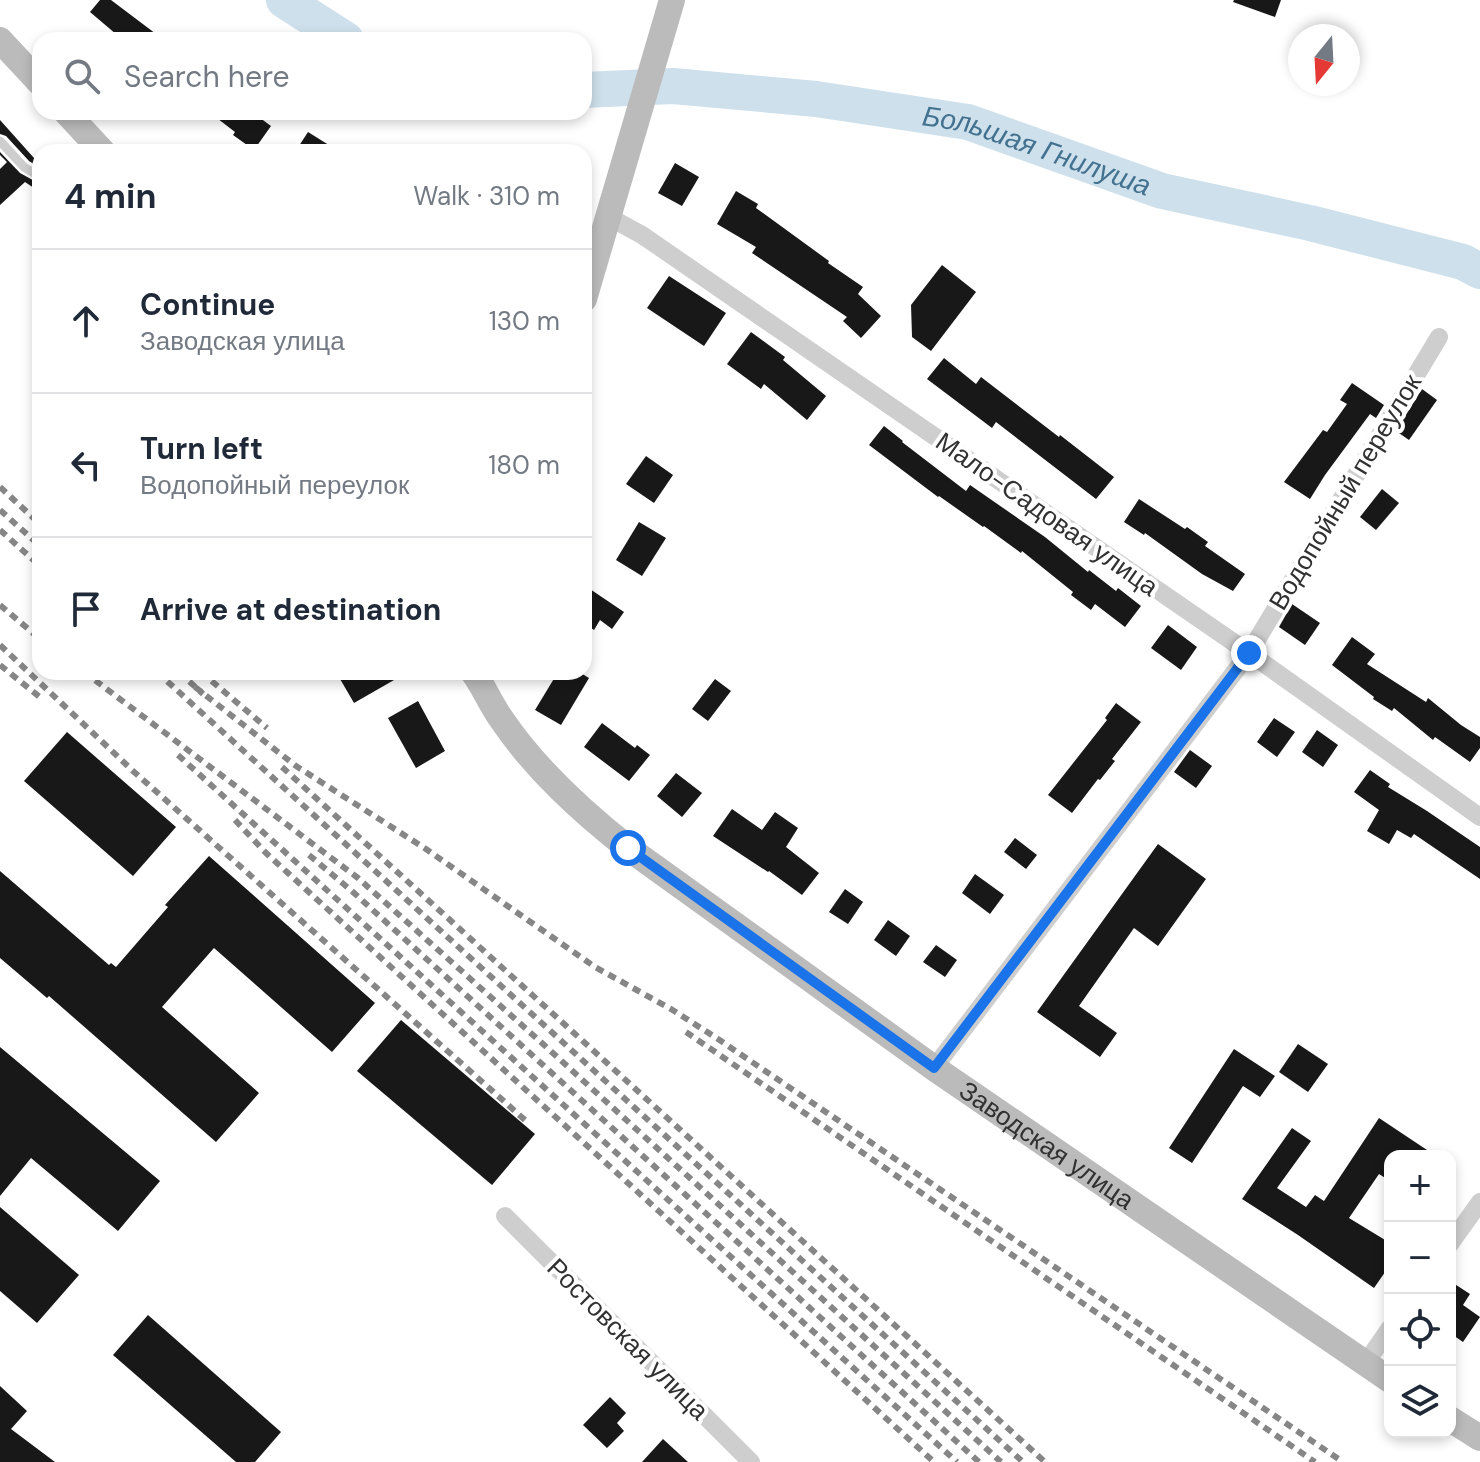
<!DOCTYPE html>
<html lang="en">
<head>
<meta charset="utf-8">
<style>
  :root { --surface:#fff; --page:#f6f6f7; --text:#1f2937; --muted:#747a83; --line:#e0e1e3 }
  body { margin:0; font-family:"DM Sans",sans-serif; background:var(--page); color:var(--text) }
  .controls { position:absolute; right:24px; bottom:24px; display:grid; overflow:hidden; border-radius:16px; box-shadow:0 4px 12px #0003 }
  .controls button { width:72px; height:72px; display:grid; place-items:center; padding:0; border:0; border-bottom:2px solid var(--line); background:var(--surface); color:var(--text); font:40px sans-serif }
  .compass { position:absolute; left:1288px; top:24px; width:72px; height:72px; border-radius:50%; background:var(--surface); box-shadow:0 4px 12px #0003; rotate:198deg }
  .stop { position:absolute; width:24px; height:24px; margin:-18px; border:6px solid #1a73e8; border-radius:50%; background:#fff }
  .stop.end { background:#1a73e8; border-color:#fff; box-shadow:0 2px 8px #0008 }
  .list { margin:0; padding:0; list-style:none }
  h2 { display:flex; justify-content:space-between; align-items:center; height:104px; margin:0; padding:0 32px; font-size:34px }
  h2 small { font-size:26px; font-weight:400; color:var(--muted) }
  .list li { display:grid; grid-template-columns:52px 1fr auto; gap:24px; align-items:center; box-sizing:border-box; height:144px; padding:0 32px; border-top:2px solid var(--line) }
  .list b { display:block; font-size:30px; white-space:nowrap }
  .list p { margin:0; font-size:26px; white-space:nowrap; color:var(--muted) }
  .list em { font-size:26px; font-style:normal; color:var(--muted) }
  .icon { flex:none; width:44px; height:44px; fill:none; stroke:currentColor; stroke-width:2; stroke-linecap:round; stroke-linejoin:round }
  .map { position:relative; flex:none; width:1480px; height:1462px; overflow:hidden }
  .search { position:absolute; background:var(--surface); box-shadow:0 4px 12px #0003; left:32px; top:32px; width:560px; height:88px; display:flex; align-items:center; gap:20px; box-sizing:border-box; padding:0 28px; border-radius:24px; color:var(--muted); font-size:30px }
  .panel { position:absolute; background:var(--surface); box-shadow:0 4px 12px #0003; left:32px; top:144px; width:560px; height:536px; border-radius:24px }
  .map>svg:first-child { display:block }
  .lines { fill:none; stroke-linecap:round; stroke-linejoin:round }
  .river { stroke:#cee0eb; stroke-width:36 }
  .building { fill:#181818 }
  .service { stroke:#cecece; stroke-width:9 }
  .minor { stroke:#cecece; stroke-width:18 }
  .secondary { stroke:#bbb; stroke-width:26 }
  .rail { stroke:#868686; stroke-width:6; stroke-dasharray:8 6; stroke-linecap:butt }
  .route { stroke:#1a73e8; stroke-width:10 }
  .labels { text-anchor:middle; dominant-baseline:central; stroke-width:8; stroke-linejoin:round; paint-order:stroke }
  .street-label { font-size:26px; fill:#313131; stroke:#fff }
  .water-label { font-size:28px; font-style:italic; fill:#437190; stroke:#fff }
</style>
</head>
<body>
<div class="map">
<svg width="1480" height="1462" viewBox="0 0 1480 1462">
  <rect width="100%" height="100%" fill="#fff"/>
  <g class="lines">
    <g class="river">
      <polyline points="284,0 346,40"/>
      <path id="s1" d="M584 90 673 86 816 99 968 122 1162 191 1310 223 1463 262 1480 271"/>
    </g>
  </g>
  <g class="building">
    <polygon points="100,0 111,0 164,40 123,40 90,12"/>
    <polygon points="1234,0 1281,0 1275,17 1233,2"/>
    <polygon points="209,112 252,112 271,126 254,150 233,135 235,132"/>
    <polygon points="0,120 34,158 40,163 40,168 29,161 6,136 0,134"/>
    <polygon points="308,132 340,152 295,152"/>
    <polygon points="0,152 20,173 40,184 40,192 25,182 0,205 0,169 7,162 0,155"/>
    <polygon points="675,163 699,177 682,206 658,193"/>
    <polygon points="736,191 758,204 756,208 829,261 828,263 863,287 858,294 881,316 861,338 843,321 847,317 752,253 756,247 717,224"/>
    <polygon points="942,265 976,292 931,351 912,337 911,305"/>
    <polygon points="669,276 726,313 704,346 647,308"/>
    <polygon points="751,332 785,357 783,360 826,396 807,420 764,384 761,389 727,364"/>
    <polygon points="944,358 976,384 981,377 1059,437 1060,435 1114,477 1096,499 996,422 992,428 927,379"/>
    <polygon points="1352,383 1384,405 1376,418 1370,414 1325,475 1310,499 1284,482 1323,430 1327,432 1347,404 1340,400"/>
    <polygon points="1422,389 1437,400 1409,440 1396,431"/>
    <polygon points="884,426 903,441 902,442 966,491 970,485 1045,537 1088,572 1089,570 1116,591 1118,588 1141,606 1125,627 1095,604 1091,610 1071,595 1073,592 1022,551 1021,553 984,526 983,527 939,496 938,497 869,445"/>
    <polygon points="646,456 673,475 654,503 626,484"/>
    <polygon points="1382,489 1399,503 1376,530 1360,517"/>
    <polygon points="1139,499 1185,529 1187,527 1208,542 1205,546 1245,574 1233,591 1202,574 1145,533 1144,535 1124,522"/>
    <polygon points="639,522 666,538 642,576 616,560"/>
    <polygon points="584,585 624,612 612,629 600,620 594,630 584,623"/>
    <polygon points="1292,604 1320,623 1305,645 1279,627"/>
    <polygon points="1168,625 1197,647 1181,670 1151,648"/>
    <polygon points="1352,637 1375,654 1367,664 1426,702 1428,698 1461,725 1480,737 1480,748 1470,762 1435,737 1433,740 1394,708 1392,711 1373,699 1374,697 1332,665"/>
    <polygon points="336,672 408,672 354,703"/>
    <polygon points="558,672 579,672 589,678 561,725 535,710"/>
    <polygon points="715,679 731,691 708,721 692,709"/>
    <polygon points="418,701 445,751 416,768 388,718"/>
    <polygon points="1116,703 1141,722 1112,759 1115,761 1100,780 1098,779 1072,813 1048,795 1107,720 1105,718"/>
    <polygon points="1274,718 1295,732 1277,757 1257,742"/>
    <polygon points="602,723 635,748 637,745 650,755 629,781 584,747"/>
    <polygon points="1317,730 1338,745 1323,767 1302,752"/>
    <polygon points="67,732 176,827 133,876 24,781"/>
    <polygon points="1190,750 1212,766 1196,788 1174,772"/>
    <polygon points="1370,770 1390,784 1388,787 1427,811 1480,847 1480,879 1414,834 1411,838 1397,830 1389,844 1367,831 1379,810 1354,792"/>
    <polygon points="676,773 702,793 682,817 657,796"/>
    <polygon points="732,809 762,830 775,812 798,828 786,847 819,873 802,895 769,871 768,872 713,836"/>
    <polygon points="1015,838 1037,855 1026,869 1004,852"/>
    <polygon points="1158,844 1206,879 1158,946 1134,928 1079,1006 1117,1033 1100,1057 1037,1012"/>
    <polygon points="209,856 375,1003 332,1052 214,948 162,1007 259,1093 216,1142 49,996 47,998 0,958 0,871 109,965 111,963 116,967 168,907 165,905"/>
    <polygon points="975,874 1004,895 990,914 962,893"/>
    <polygon points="845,889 863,902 848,924 829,912"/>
    <polygon points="888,920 910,936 896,956 874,940"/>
    <polygon points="936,945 957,960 945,977 923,962"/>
    <polygon points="401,1020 535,1134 492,1185 357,1071"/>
    <polygon points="1298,1044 1328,1064 1308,1092 1279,1072"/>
    <polygon points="0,1047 160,1181 118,1231 31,1158 0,1196"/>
    <polygon points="1234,1049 1275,1076 1260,1097 1243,1086 1192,1163 1169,1148"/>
    <polygon points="1379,1118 1436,1156 1390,1156 1390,1181 1379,1174 1349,1218 1390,1243 1390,1265 1374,1288 1298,1235 1242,1199 1292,1128 1311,1141 1277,1188 1306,1207 1315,1195 1324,1201"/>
    <polygon points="0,1207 79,1275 37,1323 0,1291"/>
    <polygon points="1450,1281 1470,1294 1463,1305 1480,1317 1463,1342 1450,1333"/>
    <polygon points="148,1315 281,1432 255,1462 236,1462 113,1355"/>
    <polygon points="0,1386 27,1411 11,1429 55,1462 0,1462"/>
    <polygon points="610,1397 626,1413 617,1423 624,1431 607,1448 583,1425"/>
    <polygon points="663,1439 688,1462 642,1462"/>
  </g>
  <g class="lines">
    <polyline class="service" points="0,141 24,167 40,177"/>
    <g class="minor">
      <polyline points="609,217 642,235 1249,653 1480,817"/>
      <polyline points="934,1068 1249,653 1439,337"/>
      <polyline points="505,1216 751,1462"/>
      <polyline points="1450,1244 1480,1202"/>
      <polyline points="1365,1364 1390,1328"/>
    </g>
    <g class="secondary">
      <polyline points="0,40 40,83"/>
      <polyline points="66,112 103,152"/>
      <polyline points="584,299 672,0"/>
      <path id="s2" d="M473 672C484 687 491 705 502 720 536 770 581 811 628 848L934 1068 1390 1380"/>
      <polyline points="1450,1419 1480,1438"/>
    </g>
    <g class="rail">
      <polyline points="0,487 40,524"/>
      <polyline points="0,510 40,546"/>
      <polyline points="0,530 40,566"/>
      <polyline points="0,605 40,639"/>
      <polyline points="0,645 132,770 525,1120"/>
      <polyline points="0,665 41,698"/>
      <polyline points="84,672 358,878 543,1044 1001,1462"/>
      <polyline points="157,672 1023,1462"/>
      <polyline points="179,672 203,694"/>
      <polyline points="201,672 267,728"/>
      <polyline points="195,687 296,766 426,849 595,967 671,1009 718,1039 1343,1462"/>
      <polyline points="178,755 957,1462"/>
      <polyline points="282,767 1045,1462"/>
      <polyline points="235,820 266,853 934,1462"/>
      <polyline points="309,855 353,892 979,1462"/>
      <polyline points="686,1032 1315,1462"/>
    </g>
  </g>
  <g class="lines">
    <polyline class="route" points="628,848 934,1068 1249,653"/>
  </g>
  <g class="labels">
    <g class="street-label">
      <text transform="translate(1345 492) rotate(-59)">Водопойный переулок</text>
      <text transform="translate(1047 514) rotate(35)">Мало-Садовая улица</text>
      <text stroke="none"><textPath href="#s2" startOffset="750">Заводская улица</textPath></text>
      <text transform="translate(628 1339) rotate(45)">Ростовская улица</text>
    </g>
    <g class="water-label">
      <text stroke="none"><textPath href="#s1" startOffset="460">Большая Гнилуша</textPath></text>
    </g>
  </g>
</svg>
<div class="controls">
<button>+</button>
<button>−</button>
<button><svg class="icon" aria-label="locate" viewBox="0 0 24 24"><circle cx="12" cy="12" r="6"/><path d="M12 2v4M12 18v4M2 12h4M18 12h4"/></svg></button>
<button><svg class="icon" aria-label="layers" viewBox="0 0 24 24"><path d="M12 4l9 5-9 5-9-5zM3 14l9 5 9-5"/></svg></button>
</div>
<svg class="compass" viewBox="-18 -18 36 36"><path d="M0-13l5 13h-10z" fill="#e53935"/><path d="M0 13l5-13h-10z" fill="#747a83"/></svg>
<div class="stop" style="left:628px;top:848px"></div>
<div class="stop end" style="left:1249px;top:653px"></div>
<div class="search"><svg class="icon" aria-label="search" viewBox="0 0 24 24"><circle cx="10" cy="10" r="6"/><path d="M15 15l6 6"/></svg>Search here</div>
<section class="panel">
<h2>4 min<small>Walk · 310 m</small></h2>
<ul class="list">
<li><svg class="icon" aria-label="ahead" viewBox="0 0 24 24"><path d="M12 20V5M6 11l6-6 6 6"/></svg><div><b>Continue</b><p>Заводская улица</p></div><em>130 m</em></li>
<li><svg class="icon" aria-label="left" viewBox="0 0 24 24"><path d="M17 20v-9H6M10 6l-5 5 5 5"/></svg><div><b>Turn left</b><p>Водопойный переулок</p></div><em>180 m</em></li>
<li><svg class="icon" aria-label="arrive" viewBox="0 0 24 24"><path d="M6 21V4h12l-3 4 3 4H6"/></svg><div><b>Arrive at destination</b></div></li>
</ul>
</section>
</div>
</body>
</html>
